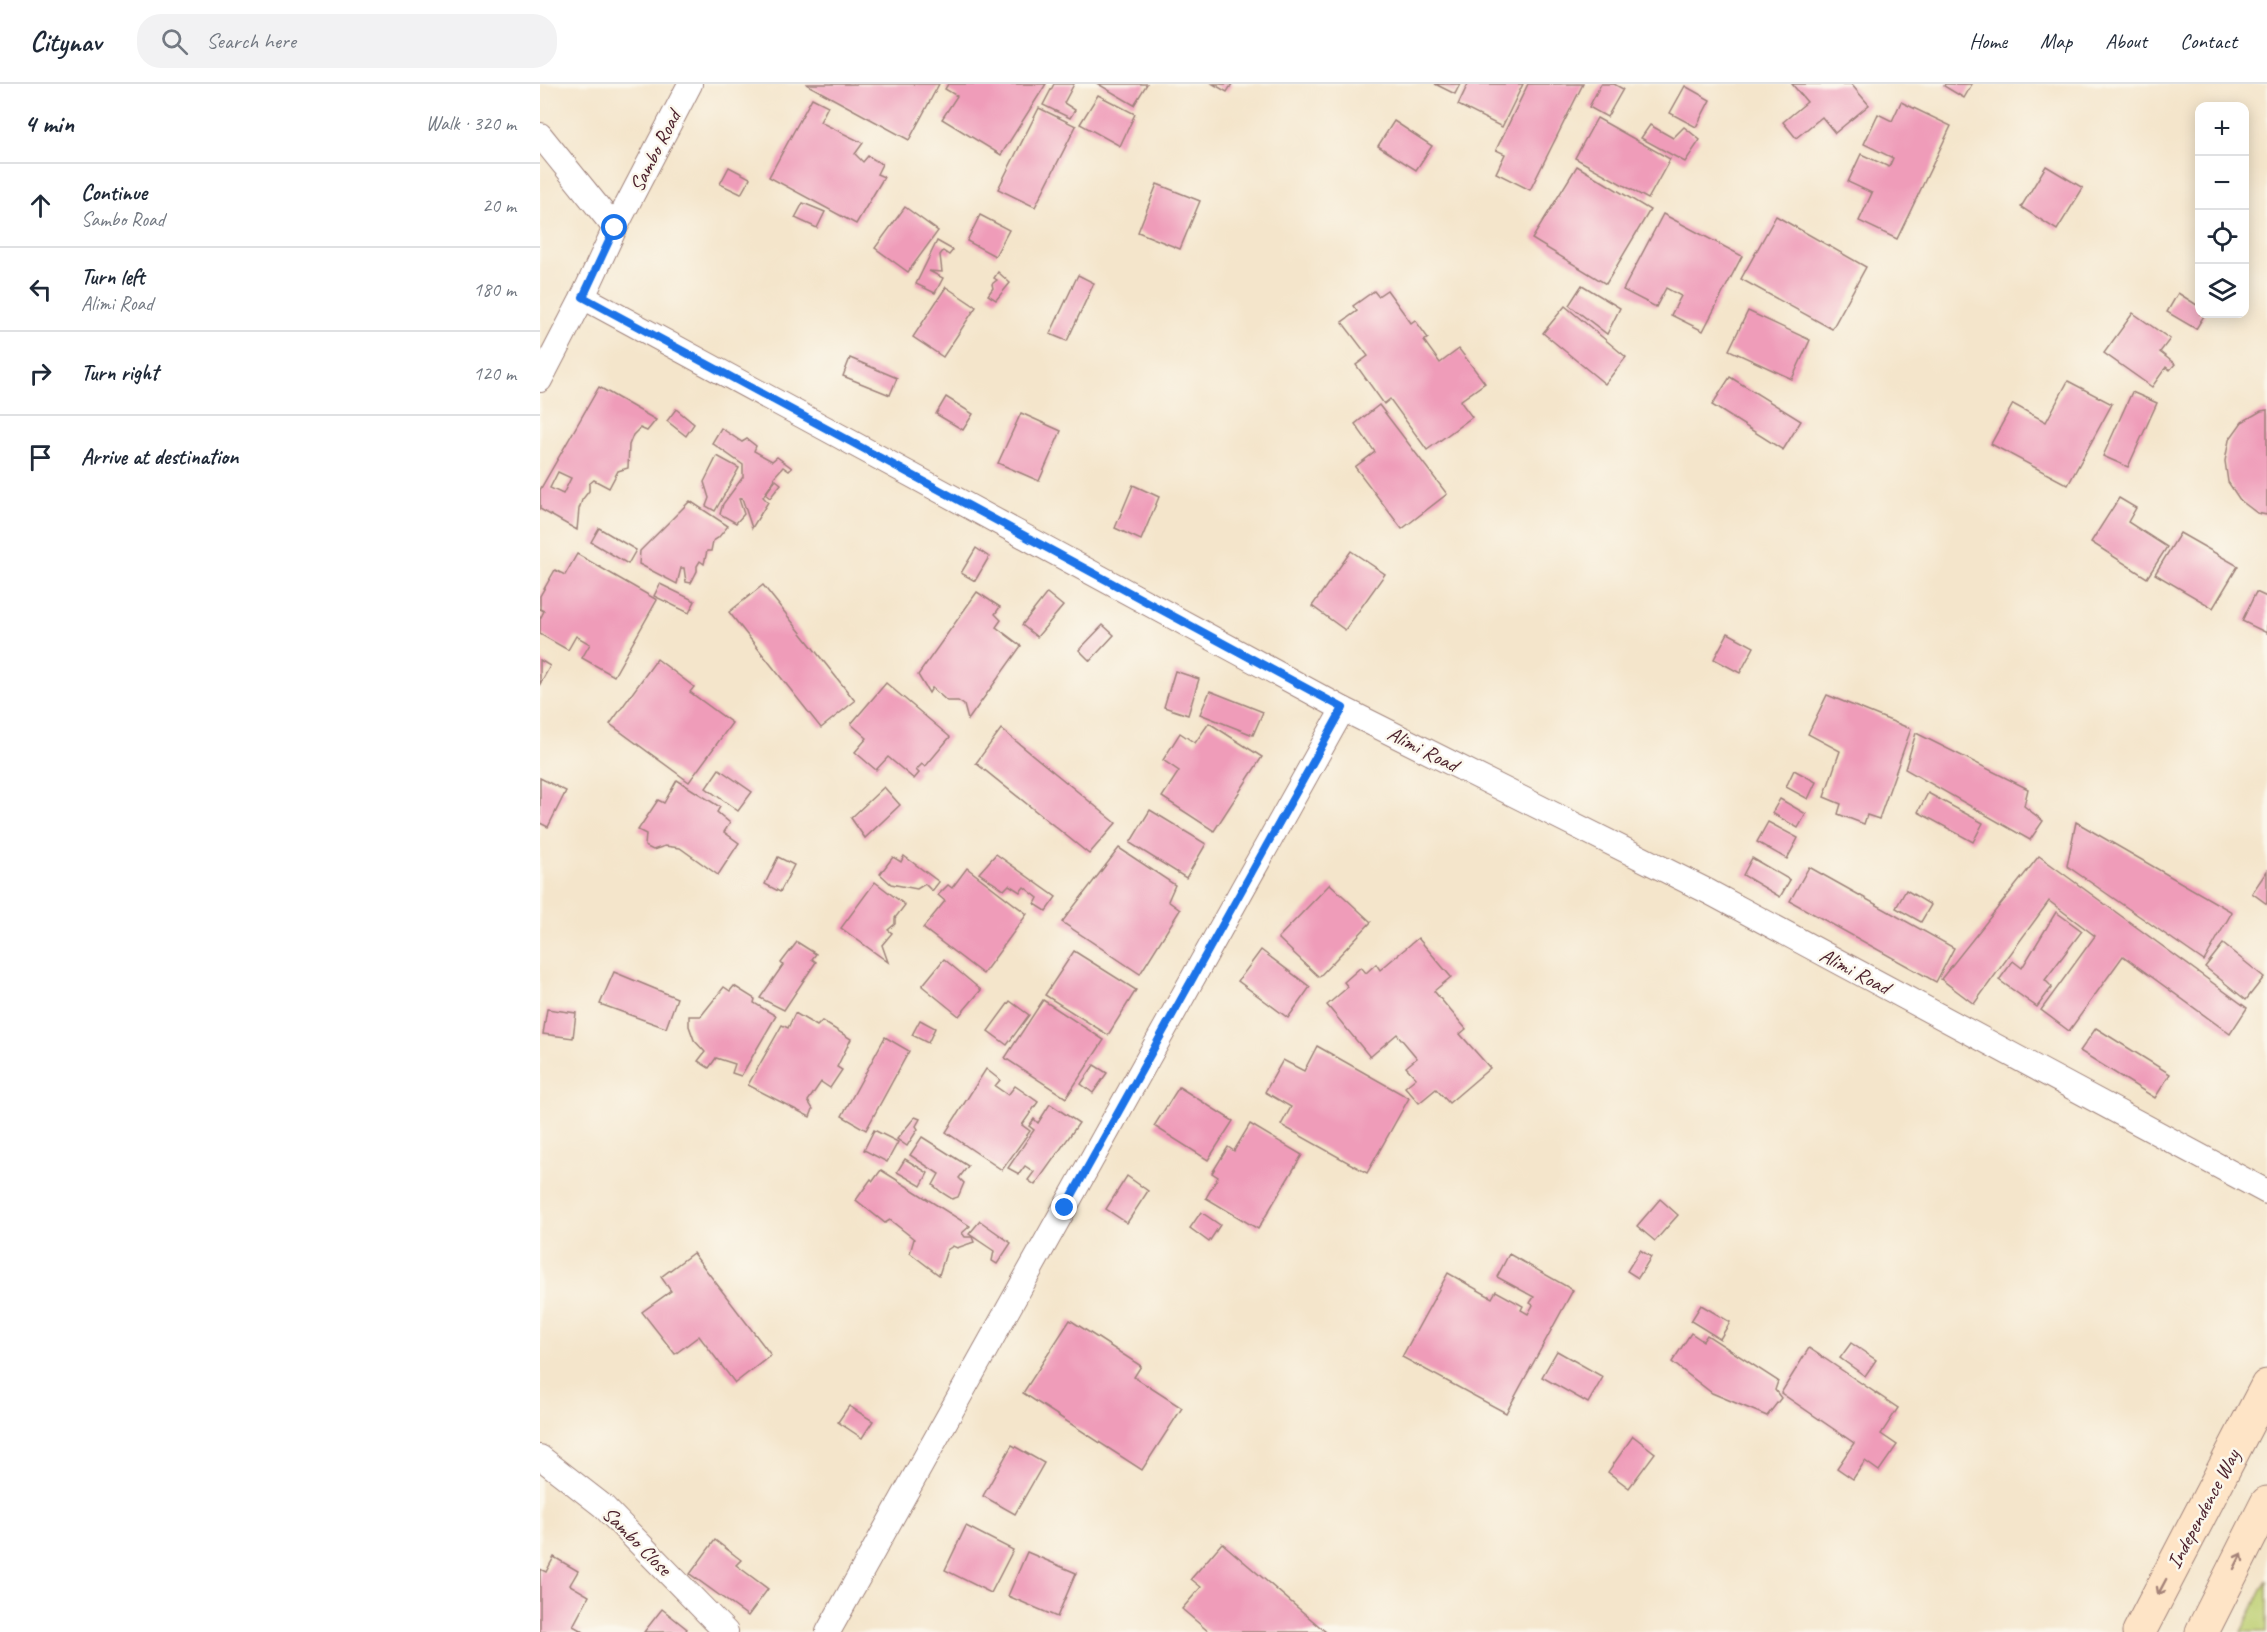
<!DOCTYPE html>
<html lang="en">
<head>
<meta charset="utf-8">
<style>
  :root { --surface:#fff; --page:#f2f2f3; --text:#1f2937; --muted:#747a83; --line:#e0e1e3 }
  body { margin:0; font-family:Caveat,sans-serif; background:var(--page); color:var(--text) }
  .controls { position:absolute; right:18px; top:18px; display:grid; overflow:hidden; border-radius:12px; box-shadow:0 3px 15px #0003 }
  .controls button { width:54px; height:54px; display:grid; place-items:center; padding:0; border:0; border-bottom:2px solid var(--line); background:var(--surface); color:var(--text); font:30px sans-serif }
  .stop { position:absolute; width:18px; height:18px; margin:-14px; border:4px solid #1a73e8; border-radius:50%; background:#fff }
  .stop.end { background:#1a73e8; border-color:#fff; box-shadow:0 2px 6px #0008 }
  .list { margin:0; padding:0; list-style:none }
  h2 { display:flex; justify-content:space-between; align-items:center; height:78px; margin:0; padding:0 24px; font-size:26px }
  h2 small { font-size:20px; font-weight:400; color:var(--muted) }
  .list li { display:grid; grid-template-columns:39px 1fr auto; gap:18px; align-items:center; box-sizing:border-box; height:84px; padding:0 24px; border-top:2px solid var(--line) }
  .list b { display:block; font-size:22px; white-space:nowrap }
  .list p { margin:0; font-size:20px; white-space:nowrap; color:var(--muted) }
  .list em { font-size:20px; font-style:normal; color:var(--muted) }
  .icon { flex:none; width:33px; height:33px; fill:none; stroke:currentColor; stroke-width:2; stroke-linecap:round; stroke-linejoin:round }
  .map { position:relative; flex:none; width:1727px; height:1548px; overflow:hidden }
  header { display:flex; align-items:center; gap:36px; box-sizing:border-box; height:84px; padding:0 30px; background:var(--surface); border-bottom:2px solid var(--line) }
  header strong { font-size:28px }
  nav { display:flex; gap:33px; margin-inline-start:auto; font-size:21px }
  .search { width:420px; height:54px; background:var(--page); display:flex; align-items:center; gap:15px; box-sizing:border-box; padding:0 21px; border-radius:24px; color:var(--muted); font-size:22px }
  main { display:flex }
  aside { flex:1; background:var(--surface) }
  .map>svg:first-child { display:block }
  .pitch { fill:#bdcf72; stroke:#84774e; stroke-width:1.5 }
  .building { fill:#ef9cb9; fill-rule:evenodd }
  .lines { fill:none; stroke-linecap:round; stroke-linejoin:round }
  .minor-casing { stroke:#9f827b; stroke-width:26 }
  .secondary-casing { stroke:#9f827b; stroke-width:35 }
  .minor { stroke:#fff; stroke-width:24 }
  .secondary { stroke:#fee4c6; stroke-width:33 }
  .oneway { stroke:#a48278 }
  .route { stroke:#1a73e8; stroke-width:8 }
  .labels { text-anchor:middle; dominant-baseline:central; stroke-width:5; stroke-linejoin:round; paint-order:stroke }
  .street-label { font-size:21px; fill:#4a1f2b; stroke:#fbf7ec }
</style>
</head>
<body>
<header>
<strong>Citynav</strong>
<div class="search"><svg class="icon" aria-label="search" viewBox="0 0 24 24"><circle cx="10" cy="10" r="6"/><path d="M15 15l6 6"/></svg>Search here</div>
<nav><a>Home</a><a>Map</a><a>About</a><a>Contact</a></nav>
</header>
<main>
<aside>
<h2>4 min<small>Walk · 320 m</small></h2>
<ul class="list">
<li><svg class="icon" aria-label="ahead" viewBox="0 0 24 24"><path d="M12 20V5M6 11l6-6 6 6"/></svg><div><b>Continue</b><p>Sambo Road</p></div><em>20 m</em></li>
<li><svg class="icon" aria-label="left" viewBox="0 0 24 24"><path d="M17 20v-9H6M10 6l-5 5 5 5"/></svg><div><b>Turn left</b><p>Alimi Road</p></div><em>180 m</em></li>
<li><svg class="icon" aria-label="right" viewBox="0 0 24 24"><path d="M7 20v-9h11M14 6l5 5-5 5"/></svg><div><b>Turn right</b></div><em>120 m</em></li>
<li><svg class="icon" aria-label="arrive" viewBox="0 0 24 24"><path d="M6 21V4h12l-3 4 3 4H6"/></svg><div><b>Arrive at destination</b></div></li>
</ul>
</aside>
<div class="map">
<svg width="1727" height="1548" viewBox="0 0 1727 1548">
  <rect width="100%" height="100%" fill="#fbf7ec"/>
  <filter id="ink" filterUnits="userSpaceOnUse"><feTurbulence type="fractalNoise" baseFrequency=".0167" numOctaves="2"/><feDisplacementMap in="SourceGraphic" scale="12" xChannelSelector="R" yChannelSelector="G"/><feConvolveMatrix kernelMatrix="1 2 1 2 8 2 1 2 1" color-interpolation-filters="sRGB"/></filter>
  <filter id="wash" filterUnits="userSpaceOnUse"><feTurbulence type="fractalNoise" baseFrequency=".008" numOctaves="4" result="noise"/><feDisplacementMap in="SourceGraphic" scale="24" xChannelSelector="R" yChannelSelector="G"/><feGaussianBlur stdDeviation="1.35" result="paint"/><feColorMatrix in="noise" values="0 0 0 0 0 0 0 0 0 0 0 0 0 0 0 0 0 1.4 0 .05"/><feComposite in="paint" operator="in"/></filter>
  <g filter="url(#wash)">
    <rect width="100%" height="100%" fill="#f4e5cb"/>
    <polygon class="pitch" points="1727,1496 1727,1548 1701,1548"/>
    <g id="blocks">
      <g class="building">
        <polygon points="266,0 399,0 369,56"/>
        <polygon points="408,0 506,0 461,71 402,35 417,12 405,5"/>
        <polygon points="514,0 534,0 524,19 535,26 530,34 503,21"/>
        <polygon points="558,0 607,0 594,21"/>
        <polygon points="673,0 692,0 687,8"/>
        <polygon points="895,0 920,0 915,10"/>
        <polygon points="928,0 983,0 962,43 918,21"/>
        <polygon points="988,0 1043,0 990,106 956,89 965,70 956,66"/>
        <polygon points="1061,0 1074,0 1083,5 1067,33 1049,23"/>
        <polygon points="1252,0 1311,0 1329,21 1295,49 1282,33 1256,54 1243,38 1267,18"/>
        <polygon points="1405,0 1432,0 1424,14 1404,2"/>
        <polygon points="1145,2 1170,16 1156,43 1130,29"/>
        <polygon points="558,11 595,30 580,62 540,40"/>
        <polygon points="272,14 288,22 280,38 323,59 315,70 323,78 328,72 342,80 337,90 344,93 316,140 229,93"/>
        <polygon points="1361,18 1411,42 1357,155 1319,137 1332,109 1308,98 1321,70 1349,83 1353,74 1324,60 1338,30 1352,37"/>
        <polygon points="499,24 536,42 495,123 458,105"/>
        <polygon points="1057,34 1130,75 1108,115 1035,74"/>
        <polygon points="854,37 892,62 876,86 838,62"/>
        <polygon points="1110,41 1133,54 1144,43 1160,56 1145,78 1101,54"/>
        <polygon points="1037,82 1110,126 1066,200 992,155"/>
        <polygon points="1506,82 1543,104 1517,146 1481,123"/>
        <polygon points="189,83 210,94 201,110 180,100"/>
        <polygon points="617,100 660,117 640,165 598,148"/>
        <polygon points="263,119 285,128 277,144 255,134"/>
        <polygon points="365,123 398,147 368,188 335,164"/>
        <polygon points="1123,130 1202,172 1163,247 1131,231 1141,212 1126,204 1116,223 1083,206"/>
        <polygon points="440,131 469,146 455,172 427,157"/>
        <polygon points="1236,132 1326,183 1292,245 1201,195"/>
        <polygon points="397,157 413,166 409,171 403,167 400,171 402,188 389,187 403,194 395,209 376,200"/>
        <polygon points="458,188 470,199 456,216 448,211 453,204 452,200 457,196 454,194"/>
        <polygon points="538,191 554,199 527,257 510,250"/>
        <polygon points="1042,201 1080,224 1067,250 1029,221"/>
        <polygon points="406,203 436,223 403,273 373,253"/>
        <polygon points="847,206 871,239 875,236 888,254 884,257 900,279 919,265 945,299 920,317 932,333 887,366 850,315 844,320 816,281 828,272 802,238 817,227 813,222 834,207 838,212"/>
        <polygon points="1638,209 1660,223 1660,230 1665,230 1656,245 1627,228"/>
        <polygon points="1025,222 1086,273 1065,300 1003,249"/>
        <polygon points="1208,227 1270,256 1252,295 1189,266"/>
        <polygon points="1593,229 1630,255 1620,268 1635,280 1630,286 1626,283 1612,303 1564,269"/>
        <polygon points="310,274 357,294 350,311 303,292"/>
        <polygon points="1190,293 1261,337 1243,366 1172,321"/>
        <polygon points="1528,297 1572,320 1528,401 1451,360 1473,320 1506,338"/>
        <path d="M59 303 116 336 107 347 100 344 93 351 89 361 88 384 78 387 69 404 54 396 49 400V407L42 416 39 425 37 446 0 425V406ZM18 388 31 394 23 410 10 404Z"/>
        <polygon points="1592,308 1617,319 1588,383 1563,372"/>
        <polygon points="406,313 433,330 423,346 396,330"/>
        <polygon points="839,321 907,410 862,445 815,383 835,368 815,340"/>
        <polygon points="136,325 154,340 146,352 127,337"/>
        <polygon points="1727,326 1727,431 1717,429 1700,416 1688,398 1685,377 1689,356 1702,338 1721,327"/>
        <polygon points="481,329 521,347 499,397 458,379"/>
        <polygon points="181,344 202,358 207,355 216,362 214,367 232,377 237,373 252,384 249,387 243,383 234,393 235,395 223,413 228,418 212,444 202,414 199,415 204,430 196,439 180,430 183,420 203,393 203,381 172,359"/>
        <polygon points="177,372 199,384 175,427 166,422 169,414 164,398"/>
        <polygon points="236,396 241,400 230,414 225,410"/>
        <polygon points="593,401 619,413 601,456 575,444"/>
        <polygon points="1579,414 1596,424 1588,438 1627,463 1607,494 1551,458"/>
        <polygon points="150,417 188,442 178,454 173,457 171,467 167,467 164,480 160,477 157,482 157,487 151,499 146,498 144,484 141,484 137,500 99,480 100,467"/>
        <polygon points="59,444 96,466 88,480 51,458"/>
        <polygon points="1640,449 1698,482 1673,524 1615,490"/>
        <polygon points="436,464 449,473 435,497 421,489"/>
        <polygon points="811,467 845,490 805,546 772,522"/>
        <polygon points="37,470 117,516 74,592 42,574 50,560 36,552 28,566 0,550 0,535 4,527 0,525 0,512 15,486 25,491"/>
        <polygon points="120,500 155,517 149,529 114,512"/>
        <polygon points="223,501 315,617 281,644 189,528"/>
        <polygon points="437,508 460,523 455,530 461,536 456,543 481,562 428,636 424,621 418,617 407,617 392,604 389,609 378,591"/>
        <polygon points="1716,508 1727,513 1727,549 1702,537"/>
        <polygon points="507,509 523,522 497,553 482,541"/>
        <polygon points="563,541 574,551 550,577 539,566"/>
        <polygon points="1188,549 1214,563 1200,589 1174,575"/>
        <polygon points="117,575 154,603 150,608 192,639 149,698 70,640"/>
        <polygon points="0,576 10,582 0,600"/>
        <polygon points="635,587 659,595 648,631 624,623"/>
        <polygon points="346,599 410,653 385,683 382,680 376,686 379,689 374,695 348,673 336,686 315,668 327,654 311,640"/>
        <polygon points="670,607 723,628 713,651 660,630"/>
        <polygon points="1287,611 1371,645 1339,735 1327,731 1324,740 1298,730 1301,720 1284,713 1300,667 1268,650"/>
        <polygon points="669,639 722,673 674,747 622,713 639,687 623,676 640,649 655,659"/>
        <polygon points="461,645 576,739 549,770 436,679"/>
        <polygon points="1376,649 1488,705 1484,722 1503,737 1490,756 1365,685"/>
        <polygon points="179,685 212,708 198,727 166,704"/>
        <polygon points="1254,686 1276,698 1268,715 1246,703"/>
        <polygon points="0,694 26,707 8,743 0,739"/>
        <polygon points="137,696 180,723 177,728 190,739 184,748 199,759 178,791 140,764 125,762 113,766 105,762 106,750 98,746 118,716 124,719"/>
        <polygon points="344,703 360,721 325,754 311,734"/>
        <polygon points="1388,709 1443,739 1433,758 1378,728"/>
        <polygon points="1240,715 1266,730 1258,744 1232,729"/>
        <polygon points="610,726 666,760 646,794 590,759"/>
        <polygon points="1228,738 1258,754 1247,775 1217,758"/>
        <polygon points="1536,738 1692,828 1664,877 1527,782"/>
        <polygon points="579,764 635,801 628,817 640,826 600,890 522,838"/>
        <polygon points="456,770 516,813 506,827 495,820 498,814 484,803 480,808 469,801 464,806 439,789"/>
        <polygon points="364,772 399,798 392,807 385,800 377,805 351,800 340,790 353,773 361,778"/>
        <polygon points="1499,772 1707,924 1690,950 1583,872 1529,947 1501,926 1555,852 1509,817 1434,920 1401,895"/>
        <polygon points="238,773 254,781 240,808 225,800"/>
        <polygon points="1212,774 1250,796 1240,813 1203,791"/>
        <polygon points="1269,783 1414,864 1396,898 1250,817"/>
        <polygon points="427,784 487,830 443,890 383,844 405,817 398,811 408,801 412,804"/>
        <polygon points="1727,787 1727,820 1712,809"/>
        <polygon points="335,798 365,821 355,834 355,840 348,846 352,849 342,861 348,878 301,844"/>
        <polygon points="790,800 831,838 779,893 738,854"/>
        <polygon points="1366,806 1391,821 1381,838 1356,824"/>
        <polygon points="1516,828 1542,847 1505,896 1512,903 1497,923 1459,896 1473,877 1482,884"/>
        <polygon points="878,854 911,893 894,907 926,945 920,950 950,984 909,1019 896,1005 879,1019 865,1003 876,994 866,983 877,974 857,950 830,973 787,921 808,903 804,898 821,883 826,889 836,880 840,886"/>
        <polygon points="257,858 276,870 272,875 276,878 244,926 220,914 243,881 241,879"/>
        <polygon points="1683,860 1724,893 1706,916 1665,883"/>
        <polygon points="721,866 770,903 748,934 698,897"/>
        <polygon points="534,867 596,906 568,951 505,911"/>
        <polygon points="404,875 441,906 419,932 382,902"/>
        <polygon points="74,888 137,914 126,944 60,920"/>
        <polygon points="194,902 215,915 214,919 236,932 201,992 192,989 195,980 176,974 169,984 158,977 165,968 154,956 149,942 149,932 161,932 184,903 190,907"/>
        <polygon points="503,916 564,956 526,1014 465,974"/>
        <polygon points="470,917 489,931 467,961 448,947"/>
        <polygon points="7,925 36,929 33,954 3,950"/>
        <polygon points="255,929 277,942 282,937 311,955 297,983 302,986 290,1004 281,998 268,1017 273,1025 270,1033 208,1001 242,941 248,944"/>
        <polygon points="380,936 395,944 388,959 372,951"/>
        <polygon points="1556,944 1630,990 1615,1014 1540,967"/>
        <polygon points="345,953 369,967 326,1046 302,1032"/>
        <polygon points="777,962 869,1014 827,1089 741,1041 751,1023 725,1008 743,976 764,987"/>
        <polygon points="554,981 567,989 553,1009 541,1000"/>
        <polygon points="446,985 460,996 455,1002 468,1011 475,1002 498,1018 482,1041 490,1047 462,1086 406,1048"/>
        <polygon points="639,1003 693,1037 668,1076 614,1042"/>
        <polygon points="510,1020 539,1039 495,1101 488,1096 494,1088 485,1082 479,1090 468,1084 494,1046 489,1042 494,1035 498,1039"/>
        <polygon points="375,1033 380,1035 376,1042 378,1045 367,1062 357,1055"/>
        <polygon points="710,1040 762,1071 718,1145 666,1114 678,1093 672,1089 688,1063 694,1067"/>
        <polygon points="334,1046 358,1058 347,1078 324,1066"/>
        <polygon points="382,1053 428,1082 419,1094 424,1099 418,1113 412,1115 401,1108 393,1101 399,1090 370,1071"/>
        <polygon points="365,1075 388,1089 381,1102 357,1088"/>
        <polygon points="341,1086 430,1142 422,1149 425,1153 432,1153 434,1158 417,1164 413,1162 407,1166 399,1191 370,1169 374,1155 350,1136 345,1139 316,1116 331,1095 333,1097"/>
        <polygon points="587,1092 608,1107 587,1139 566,1125"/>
        <polygon points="1120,1115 1138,1131 1115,1157 1097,1142"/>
        <polygon points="661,1128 680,1141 669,1158 650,1144"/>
        <polygon points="440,1137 471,1159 457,1180 452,1177 454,1167 429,1150"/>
        <polygon points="1100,1166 1111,1173 1098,1194 1087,1187"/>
        <polygon points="153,1169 231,1271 195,1299 159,1252 135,1270 102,1228 131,1207 121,1193"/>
        <polygon points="969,1170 1033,1206 966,1329 862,1273 908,1189 952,1214 956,1207 983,1222 981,1226 988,1230 993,1221 990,1219 994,1213 957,1193"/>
        <polygon points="1161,1221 1190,1238 1180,1255 1151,1237"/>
        <polygon points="530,1236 601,1282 594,1293 642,1324 602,1386 483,1309"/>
        <polygon points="1151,1249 1163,1257 1167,1251 1238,1297 1235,1306 1241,1314 1227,1332 1172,1309 1132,1278"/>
        <polygon points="1311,1259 1336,1276 1325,1292 1300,1274"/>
        <polygon points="1269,1264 1358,1324 1341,1350 1357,1361 1339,1387 1325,1377 1313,1395 1297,1384 1314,1359 1241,1309"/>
        <polygon points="1017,1267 1063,1293 1048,1319 1002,1293"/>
        <polygon points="309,1322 333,1337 322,1354 298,1338"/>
        <polygon points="1093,1352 1115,1369 1089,1404 1068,1388"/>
        <polygon points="472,1361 504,1379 475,1430 443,1412"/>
        <polygon points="426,1442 473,1466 451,1509 405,1486"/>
        <polygon points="175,1456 201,1476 196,1481 228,1505 208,1532 150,1490"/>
        <polygon points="682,1459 786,1548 669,1548 642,1525 661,1503 651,1495"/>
        <polygon points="487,1468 536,1489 517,1533 468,1512"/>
        <polygon points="14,1473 38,1487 30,1501 49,1512 33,1542 44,1548 0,1548 0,1485 6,1488"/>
        <polygon points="122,1525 147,1545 145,1548 104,1548"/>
      </g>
    </g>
  </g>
  <g filter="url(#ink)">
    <use href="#blocks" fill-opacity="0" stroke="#9f827b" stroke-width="1.5"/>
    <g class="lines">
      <defs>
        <g id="minor">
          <polyline points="0,51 75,144"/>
          <polyline points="43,213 803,625 1169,808 1727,1108"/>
          <polyline points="0,296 43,213 75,144 150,0"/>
          <polyline points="0,1373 63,1422 186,1548"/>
          <polyline points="288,1548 803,625"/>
        </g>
        <g id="secondary">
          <polyline points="1599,1548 1727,1302"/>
          <polyline points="1662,1548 1727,1419"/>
        </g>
      </defs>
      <use href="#minor" class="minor-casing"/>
      <use href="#secondary" class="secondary-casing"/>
      <use href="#minor" class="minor"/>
      <use href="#secondary" class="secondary"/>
    </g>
    <defs><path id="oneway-shaft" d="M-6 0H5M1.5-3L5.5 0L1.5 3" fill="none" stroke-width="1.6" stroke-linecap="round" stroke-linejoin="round" transform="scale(1.5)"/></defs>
    <g class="oneway">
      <use href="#oneway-shaft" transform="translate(1698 1477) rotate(-63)"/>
      <use href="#oneway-shaft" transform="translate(1622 1503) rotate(118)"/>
    </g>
  </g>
  <g class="lines" filter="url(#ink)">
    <polyline class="route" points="75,144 43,213 803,624 525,1124"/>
  </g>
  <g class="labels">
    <g class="street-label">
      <text transform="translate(115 67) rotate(-63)">Sambo Road</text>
      <text transform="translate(883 665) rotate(27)">Alimi Road</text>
      <text transform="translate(1315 887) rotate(28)">Alimi Road</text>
      <text transform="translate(1663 1425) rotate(-62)">Independence Way</text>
      <text transform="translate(97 1457) rotate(45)">Sambo Close</text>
    </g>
  </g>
</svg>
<div class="controls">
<button>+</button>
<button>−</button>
<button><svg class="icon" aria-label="locate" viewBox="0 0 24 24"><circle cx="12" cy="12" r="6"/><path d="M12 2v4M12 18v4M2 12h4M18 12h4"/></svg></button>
<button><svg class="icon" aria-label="layers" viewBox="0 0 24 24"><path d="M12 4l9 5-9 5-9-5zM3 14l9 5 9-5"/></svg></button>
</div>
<div class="stop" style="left:75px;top:144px"></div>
<div class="stop end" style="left:525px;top:1124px"></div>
</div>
</main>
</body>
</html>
